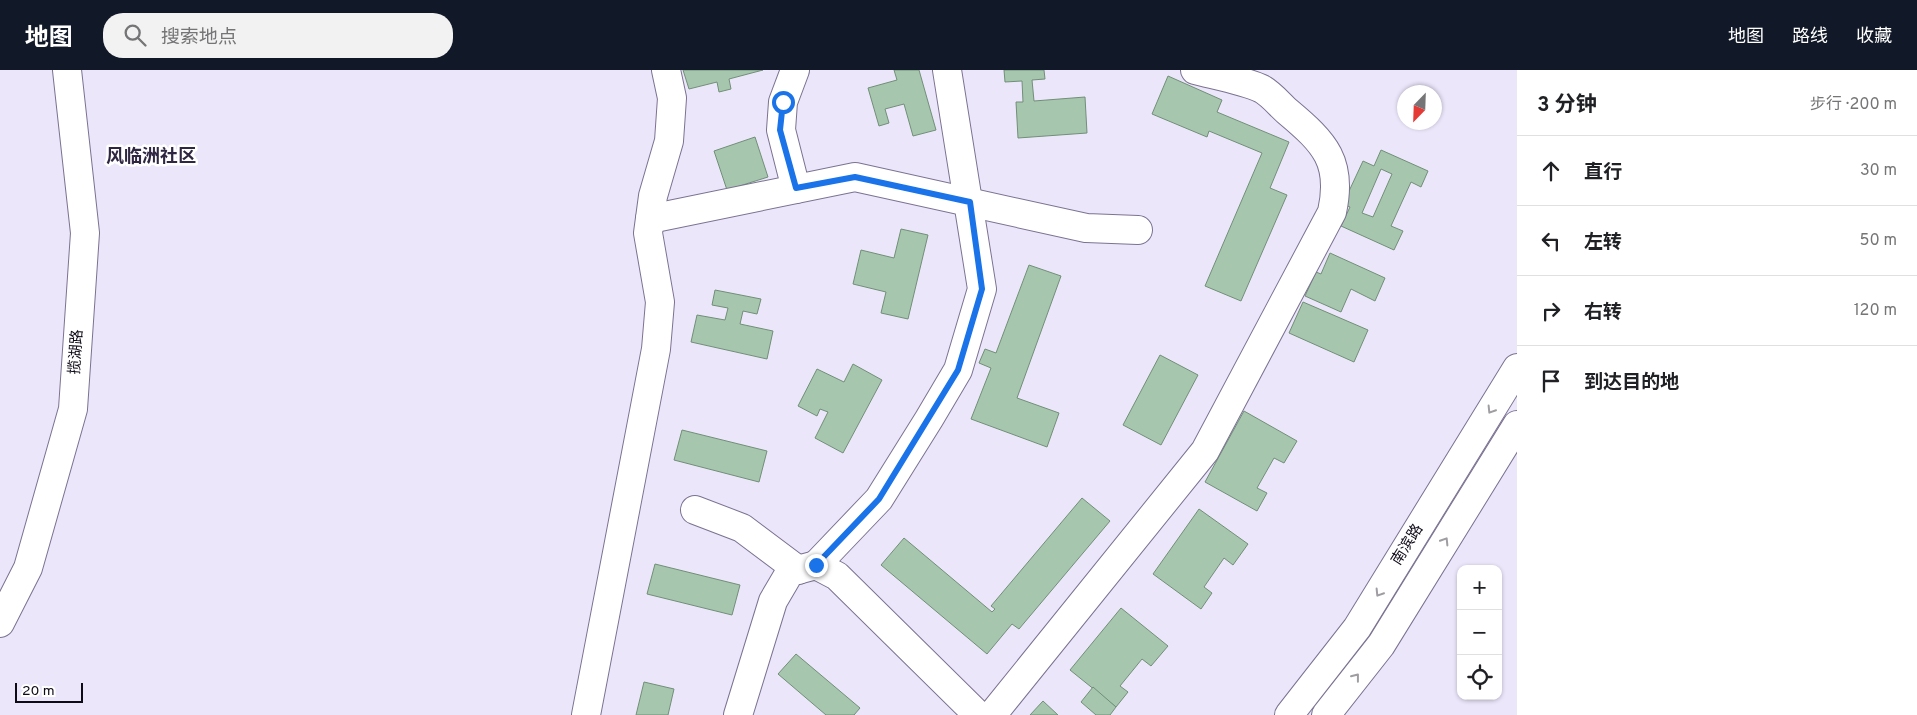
<!DOCTYPE html>
<html lang="zh">
<head>
<meta charset="utf-8">
<style>
  :root { --surface:#fff; --page:#f2f2f2; --text:#202124; --muted:#757577; --line:#e0e0e0; --accent:#111827 }
  body { margin:0; font-family:Overpass,"Noto Sans SC",sans-serif; background:var(--page); color:var(--text) }
  .controls { position:absolute; right:15px; bottom:15px; display:grid; overflow:hidden; border-radius:10px; box-shadow:0 1px 4px #0004 }
  .controls button { width:45px; height:45px; display:grid; place-items:center; padding:0; border:0; border-bottom:1px solid var(--line); background:var(--surface); color:var(--text); font:25px sans-serif }
  .compass { position:absolute; left:1397px; top:15px; width:45px; height:45px; border-radius:50%; background:var(--surface); box-shadow:0 1px 4px #0004; rotate:203deg }
  .scale { position:absolute; left:15px; bottom:12px; width:68px; box-sizing:border-box; padding-left:5px; border:2px solid #0e0a16; border-top:0; font-size:14px; line-height:18px; white-space:nowrap; color:#0e0a16; -webkit-text-stroke:4px #fff; paint-order:stroke }
  .stop { position:absolute; width:15px; height:15px; margin:-11px; border:4px solid #1a73e8; border-radius:50%; background:#fff }
  .stop.end { background:#1a73e8; border-color:#fff; box-shadow:0 1px 5px #0008 }
  .list { margin:0; padding:0; list-style:none }
  h2 { display:flex; justify-content:space-between; align-items:center; height:65px; margin:0; padding:0 20px; font-size:21px }
  h2 small { font-size:16px; font-weight:400; color:var(--muted) }
  .list li { display:grid; grid-template-columns:32px 1fr auto; gap:15px; align-items:center; box-sizing:border-box; height:70px; padding:0 20px; border-top:1px solid var(--line) }
  .list b { display:block; font-size:19px; white-space:nowrap }
  .list em { font-size:16px; font-style:normal; color:var(--muted) }
  .icon { flex:none; width:28px; height:28px; fill:none; stroke:currentColor; stroke-width:2; stroke-linecap:round; stroke-linejoin:round }
  .map { position:relative; flex:none; width:1517px; height:645px; overflow:hidden }
  header { display:flex; align-items:center; gap:30px; box-sizing:border-box; height:70px; padding:0 25px; background:var(--accent); color:#fff }
  header strong { font-size:24px }
  nav { display:flex; gap:28px; margin-inline-start:auto; font-size:18px }
  .search { width:350px; height:45px; background:var(--page); display:flex; align-items:center; gap:12px; box-sizing:border-box; padding:0 18px; border-radius:20px; color:var(--muted); font-size:19px }
  main { display:flex }
  aside { flex:1; background:var(--surface) }
  .map>svg:first-child { display:block }
  .building { fill:#a6c6ae; stroke:#718f78; fill-rule:evenodd }
  .lines { fill:none; stroke-linecap:round; stroke-linejoin:round }
  .minor-casing { stroke:#7b7291; stroke-width:30 }
  .major-casing { stroke:#7b7291; stroke-width:30 }
  .minor { stroke:#fff; stroke-width:28 }
  .major { stroke:#fff; stroke-width:28 }
  .oneway { stroke:#9f9da2 }
  .route { stroke:#1a73e8; stroke-width:6 }
  .labels { text-anchor:middle; dominant-baseline:central; stroke-width:5; stroke-linejoin:round; paint-order:stroke }
  .street-label { font-size:15px; fill:#0e0a16; stroke:#fff }
  .quarter-label { font-size:18px; font-weight:bold; fill:#2f2741; stroke:#fff }
</style>
</head>
<body>
<header>
<strong>地图</strong>
<div class="search"><svg class="icon" aria-label="search" viewBox="0 0 24 24"><circle cx="10" cy="10" r="6"/><path d="M15 15l6 6"/></svg>搜索地点</div>
<nav><a>地图</a><a>路线</a><a>收藏</a></nav>
</header>
<main>
<div class="map">
<svg width="1517" height="645" viewBox="0 0 1517 645">
  <rect width="100%" height="100%" fill="#ece6fb"/>
  <g class="building">
    <polygon points="683,0 763,0 729,9 731,19 719,22 717,12 689,19"/>
    <polygon points="894,0 919,0 936,60 913,66 904,34 885,39 889,53 879,56 868,18 897,10"/>
    <polygon points="1004,0 1044,0 1045,9 1032,10 1034,31 1085,27 1087,63 1018,68 1016,32 1023,32 1022,11 1005,12"/>
    <polygon points="1168,6 1222,30 1217,42 1289,72 1270,118 1287,125 1241,231 1205,216 1262,83 1209,61 1207,67 1152,44"/>
    <polygon points="755,67 768,107 727,120 714,81"/>
    <path d="M1381 80 1428 101 1421 117 1411 112 1391 156 1403 161 1394 180 1341 156 1350 137 1343 134 1363 91 1374 96ZM1381 99 1392 104 1373 147 1362 143Z"/>
    <polygon points="901,159 928,165 908,249 881,243 886,222 853,214 861,180 894,188"/>
    <polygon points="1330,183 1385,208 1375,231 1351,219 1341,242 1305,226 1316,202 1321,204"/>
    <polygon points="1029,195 1061,206 1017,328 1059,343 1047,377 971,349 991,298 979,293 985,279 996,283"/>
    <polygon points="715,220 761,229 757,244 743,241 740,254 773,261 767,289 691,272 697,245 725,250 728,238 712,235"/>
    <polygon points="1303,232 1368,260 1354,292 1289,263"/>
    <polygon points="1160,285 1198,305 1161,375 1123,355"/>
    <polygon points="853,294 882,310 843,383 815,368 828,342 820,339 817,346 798,336 817,299 844,312"/>
    <polygon points="1244,341 1297,371 1284,393 1274,388 1257,418 1267,423 1257,441 1205,412"/>
    <polygon points="682,360 767,381 759,412 674,390"/>
    <polygon points="1082,428 1110,451 1019,559 1012,554 987,584 881,495 904,468 992,542 995,539 991,536"/>
    <polygon points="1199,439 1248,474 1233,495 1224,488 1204,517 1212,523 1201,539 1153,504"/>
    <polygon points="655,494 740,515 732,545 647,524"/>
    <polygon points="1121,538 1168,576 1151,596 1142,589 1120,616 1128,622 1116,637 1070,600"/>
    <polygon points="796,584 860,638 854,645 826,645 778,604"/>
    <polygon points="644,612 674,619 668,645 636,645"/>
    <polygon points="1093,617 1116,637 1110,645 1096,645 1081,632"/>
    <polygon points="1043,631 1058,645 1030,645"/>
  </g>
  <g class="lines">
    <defs>
      <g id="minor">
        <polyline points="795,0 783,32 781,60 796,119"/>
        <polyline points="650,149 855,107 1086,158 1138,160"/>
        <polyline points="695,440 742,458 798,500"/>
        <polyline points="816,495 879,429 929,349 958,300 982,219 947,0"/>
        <polyline points="0,553 28,498 73,339 85,163 67,0"/>
        <polyline points="586,645 656,279 660,232 648,163 653,126 669,71 672,28 666,0"/>
        <polyline points="738,645 773,531 790,502 816,495 837,506 978,645"/>
        <path d="M992 645 1205 381 1332 142C1343 92 1325 73 1288 42 1280 35 1271 24 1262 19 1246 11 1214 5 1195 0"/>
      </g>
      <g id="major">
        <polyline points="1289,645 1357,558 1517,298"/>
        <polyline points="1326,645 1381,575 1517,355"/>
      </g>
    </defs>
    <use href="#minor" class="minor-casing"/>
    <use href="#major" class="major-casing"/>
    <use href="#minor" class="minor"/>
    <use href="#major" class="major"/>
  </g>
  <defs><path id="oneway-chevron" d="M-2-3.5L2.5 0L-2 3.5" fill="none" stroke-width="1.6" stroke-linecap="round" stroke-linejoin="round" transform="scale(1.25)"/></defs>
  <g class="oneway">
    <use href="#oneway-chevron" transform="translate(1491 340) rotate(122)"/>
    <use href="#oneway-chevron" transform="translate(1445 471) rotate(-58)"/>
    <use href="#oneway-chevron" transform="translate(1379 523) rotate(122)"/>
    <use href="#oneway-chevron" transform="translate(1356 607) rotate(-52)"/>
  </g>
  <g class="lines">
    <polyline class="route" points="783,32 780,60 796,118 855,107 970,132 982,219 958,300 879,429 816,495"/>
  </g>
  <g class="labels">
    <g class="street-label">
      <text transform="translate(77 282) rotate(-86)">揽湖路</text>
      <text transform="translate(1408 475) rotate(-58)">南滨路</text>
    </g>
    <g class="quarter-label">
      <text x="151" y="87">风临洲社区</text>
    </g>
  </g>
</svg>
<div class="controls">
<button>+</button>
<button>−</button>
<button><svg class="icon" aria-label="locate" viewBox="0 0 24 24"><circle cx="12" cy="12" r="6"/><path d="M12 2v4M12 18v4M2 12h4M18 12h4"/></svg></button>
</div>
<svg class="compass" viewBox="-18 -18 36 36"><path d="M0-13l5 13h-10z" fill="#e53935"/><path d="M0 13l5-13h-10z" fill="#757577"/></svg>
<div class="scale">20 m</div>
<div class="stop" style="left:783px;top:32px"></div>
<div class="stop end" style="left:816px;top:495px"></div>
</div>
<aside>
<h2>3 分钟<small>步行 · 200 m</small></h2>
<ul class="list">
<li><svg class="icon" aria-label="ahead" viewBox="0 0 24 24"><path d="M12 20V5M6 11l6-6 6 6"/></svg><div><b>直行</b></div><em>30 m</em></li>
<li><svg class="icon" aria-label="left" viewBox="0 0 24 24"><path d="M17 20v-9H6M10 6l-5 5 5 5"/></svg><div><b>左转</b></div><em>50 m</em></li>
<li><svg class="icon" aria-label="right" viewBox="0 0 24 24"><path d="M7 20v-9h11M14 6l5 5-5 5"/></svg><div><b>右转</b></div><em>120 m</em></li>
<li><svg class="icon" aria-label="arrive" viewBox="0 0 24 24"><path d="M6 21V4h12l-3 4 3 4H6"/></svg><div><b>到达目的地</b></div></li>
</ul>
</aside>
</main>
</body>
</html>
